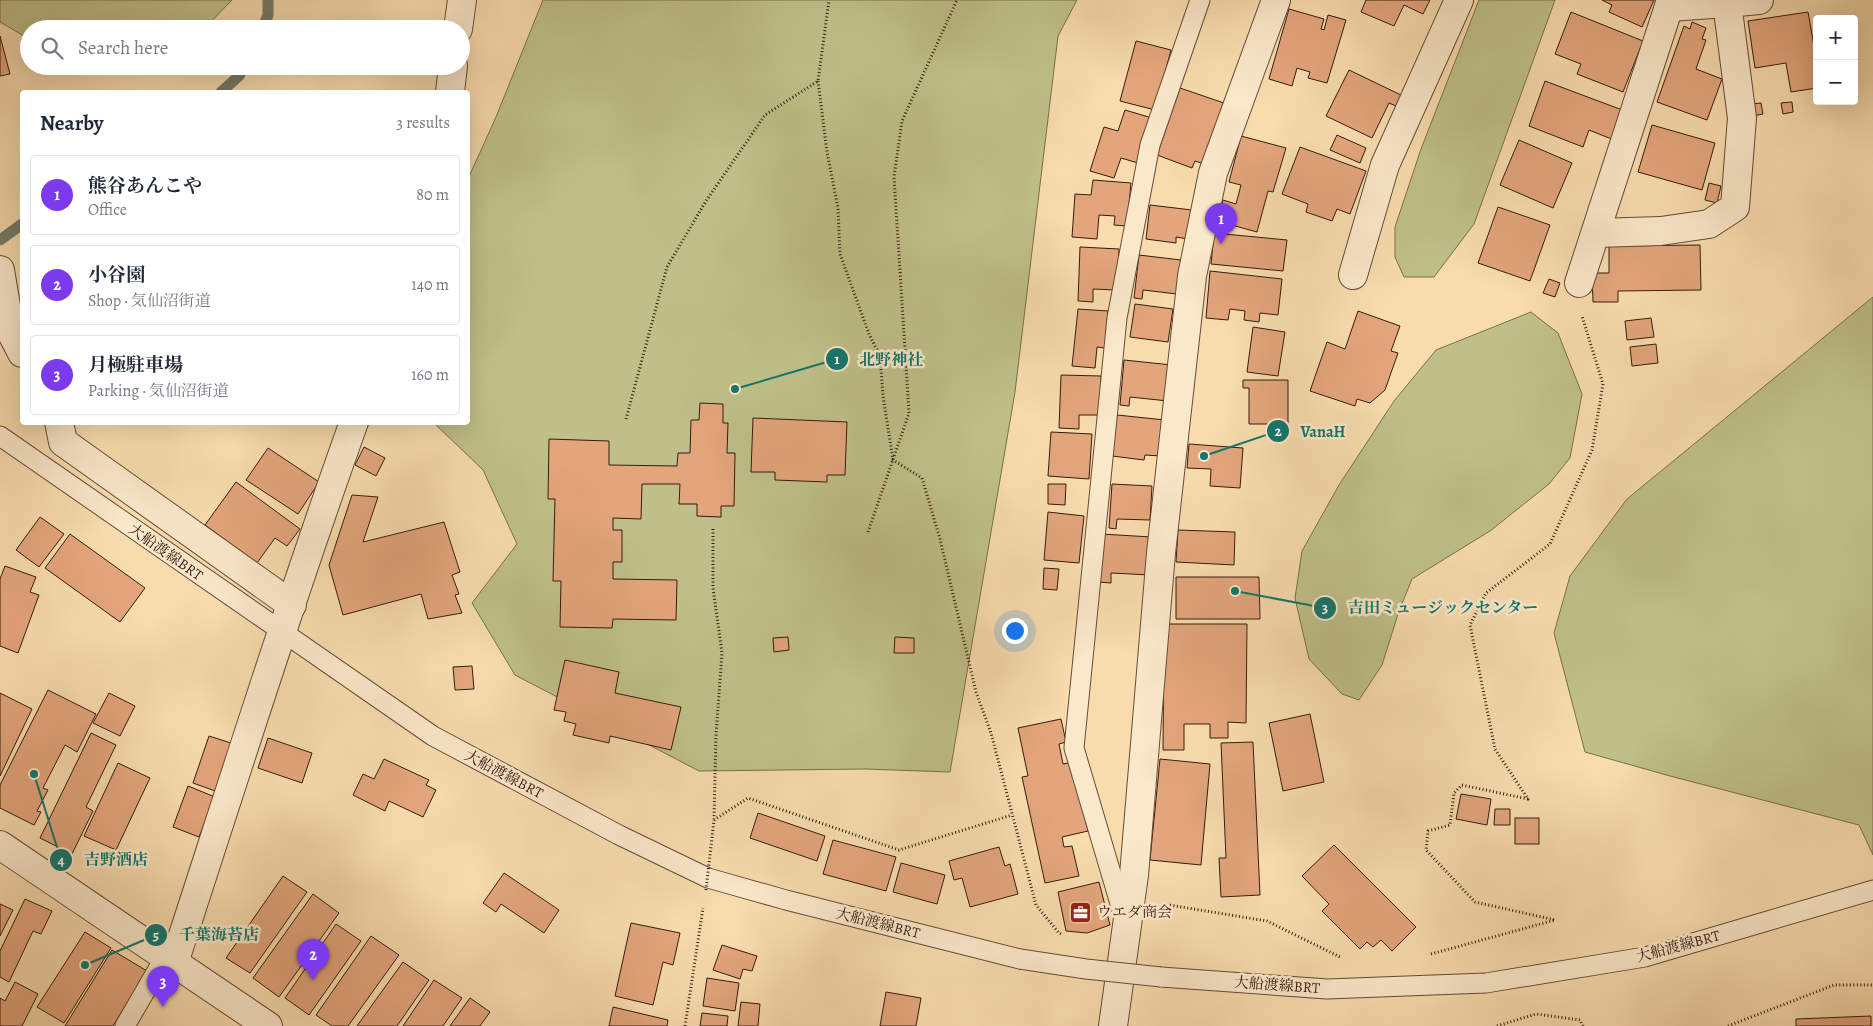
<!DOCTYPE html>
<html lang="en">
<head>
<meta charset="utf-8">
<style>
  :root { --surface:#fff; --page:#f6f6f7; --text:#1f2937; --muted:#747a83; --line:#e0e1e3; --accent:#7c3aed }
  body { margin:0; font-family:Alegreya,"Noto Serif JP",serif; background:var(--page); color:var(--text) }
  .controls { position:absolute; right:15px; top:15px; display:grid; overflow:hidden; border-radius:5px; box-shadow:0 5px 20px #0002 }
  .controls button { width:45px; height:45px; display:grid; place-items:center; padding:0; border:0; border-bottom:1px solid var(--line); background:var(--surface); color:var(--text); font:25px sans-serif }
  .you { position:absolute; left:1014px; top:630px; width:18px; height:18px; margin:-12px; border:4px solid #fff; border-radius:50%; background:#1a73e8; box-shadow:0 0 0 8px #1a73e833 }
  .badge { display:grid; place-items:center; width:32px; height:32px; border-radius:50%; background:var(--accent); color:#fff; font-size:16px; font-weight:700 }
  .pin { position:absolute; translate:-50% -41px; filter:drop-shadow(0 1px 2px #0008) }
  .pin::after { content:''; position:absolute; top:26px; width:18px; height:15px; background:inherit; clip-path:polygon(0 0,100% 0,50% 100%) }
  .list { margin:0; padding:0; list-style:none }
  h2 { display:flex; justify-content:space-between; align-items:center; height:65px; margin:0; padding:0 20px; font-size:21px }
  h2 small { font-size:16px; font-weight:400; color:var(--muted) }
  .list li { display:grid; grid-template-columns:32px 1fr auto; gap:15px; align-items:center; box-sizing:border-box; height:80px; margin:0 10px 10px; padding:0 10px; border:1px solid var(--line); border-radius:5px }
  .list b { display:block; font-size:19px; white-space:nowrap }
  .list p { margin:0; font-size:16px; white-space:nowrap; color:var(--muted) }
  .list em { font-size:16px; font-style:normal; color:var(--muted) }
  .icon { flex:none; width:28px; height:28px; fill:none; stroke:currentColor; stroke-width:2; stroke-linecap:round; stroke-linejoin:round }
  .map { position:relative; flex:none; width:1873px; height:1026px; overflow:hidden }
  .search { position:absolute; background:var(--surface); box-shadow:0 5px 20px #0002; left:20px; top:20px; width:450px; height:55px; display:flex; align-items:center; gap:12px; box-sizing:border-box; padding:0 18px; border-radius:28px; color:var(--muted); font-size:19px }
  .panel { position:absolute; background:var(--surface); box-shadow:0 5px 20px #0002; left:20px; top:90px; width:450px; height:335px; border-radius:5px }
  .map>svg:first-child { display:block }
  .green { fill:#bfc089; stroke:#7a6e4c }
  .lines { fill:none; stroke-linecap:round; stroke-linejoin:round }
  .stream { stroke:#757c6a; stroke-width:11 }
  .building { fill:#e3a57c; stroke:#361b0f }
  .service-casing { stroke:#664b37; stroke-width:21 }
  .minor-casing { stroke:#664b37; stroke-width:30 }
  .tertiary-casing { stroke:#664b37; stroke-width:30 }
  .path { stroke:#361b0f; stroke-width:3; stroke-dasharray:1 2.5; stroke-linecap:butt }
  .service { stroke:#fae8ca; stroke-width:19 }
  .minor { stroke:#fae8ca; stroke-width:28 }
  .tertiary { stroke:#fae8ca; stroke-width:28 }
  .service-bridge-casing { stroke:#664b37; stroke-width:21; stroke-linecap:butt }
  .path-bridge { stroke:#361b0f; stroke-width:3; stroke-dasharray:1 2.5; stroke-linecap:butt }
  .service-bridge { stroke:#fae8ca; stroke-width:19 }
  .labels { text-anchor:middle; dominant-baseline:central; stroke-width:5; stroke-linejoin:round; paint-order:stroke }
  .street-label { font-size:15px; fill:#361b0f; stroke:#fae8ca }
  .poi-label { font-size:15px; fill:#361b0f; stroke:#fae8ca; text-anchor:start }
  .leader { fill:none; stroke:#0f766e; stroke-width:2 }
  .callout-dot { fill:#0f766e; stroke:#fae8ca; stroke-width:2 }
  .mark-label { font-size:15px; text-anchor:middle; font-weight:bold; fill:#fff }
  .callout-label { font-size:16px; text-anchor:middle; font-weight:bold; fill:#0f766e; stroke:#fae8ca; stroke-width:5; stroke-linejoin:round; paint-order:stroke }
</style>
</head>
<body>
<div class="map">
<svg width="1873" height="1026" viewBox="0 0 1873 1026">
  <rect width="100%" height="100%" fill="#f8dcae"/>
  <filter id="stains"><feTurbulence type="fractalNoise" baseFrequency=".004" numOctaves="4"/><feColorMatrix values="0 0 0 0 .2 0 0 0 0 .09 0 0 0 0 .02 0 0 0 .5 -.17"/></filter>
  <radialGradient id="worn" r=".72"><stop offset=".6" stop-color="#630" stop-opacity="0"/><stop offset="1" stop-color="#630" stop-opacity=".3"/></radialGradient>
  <g class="green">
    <polygon points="0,0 232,0 204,29 29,29 29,39 0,22"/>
    <polygon points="543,0 1077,0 1058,36 1015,392 950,772 865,769 699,771 515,675 472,603 517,544 483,470 434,423 468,422 468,179 496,117"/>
    <polygon points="1479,0 1555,0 1474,224 1434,277 1404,277 1395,257 1395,227 1421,149"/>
    <polygon points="101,66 168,66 163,72"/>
    <polygon points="1873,297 1873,855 1859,825 1670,776 1585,752 1554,633 1570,576 1627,499"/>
    <polygon points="1531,312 1558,333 1582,394 1570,458 1549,484 1490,531 1412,579 1399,611 1382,665 1359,700 1342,694 1309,659 1295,598 1302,551 1339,485 1394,401 1436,350"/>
  </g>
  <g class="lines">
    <g class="stream">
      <polyline points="262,29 268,15 268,0"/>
      <polyline points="221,92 239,76 244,66"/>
      <polyline points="0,240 22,224"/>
    </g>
  </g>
  <g class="building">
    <polygon points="1366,0 1430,0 1423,14 1404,5 1394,26 1361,12"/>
    <polygon points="1602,0 1654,0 1642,27 1609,12 1612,5"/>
    <polygon points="1289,9 1324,19 1321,29 1324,30 1328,15 1346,20 1327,83 1308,78 1310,72 1297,68 1292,86 1269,79"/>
    <polygon points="1571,12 1643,41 1623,92 1577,74 1581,64 1555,54"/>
    <polygon points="1808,12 1817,63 1817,88 1791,92 1786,63 1755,68 1748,21"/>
    <polygon points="1692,22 1706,28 1702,39 1706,40 1696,69 1722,79 1707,120 1657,102 1684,26 1690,29"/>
    <polygon points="0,36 10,74 0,76"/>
    <polygon points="1136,41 1171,50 1155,110 1120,101"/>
    <polygon points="1349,70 1401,95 1396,106 1389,103 1372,138 1326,116"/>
    <polygon points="1545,81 1625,111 1614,140 1589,130 1583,147 1529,126"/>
    <polygon points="1180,88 1224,103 1204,164 1195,161 1192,168 1157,155"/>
    <polygon points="1792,102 1793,112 1783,114 1781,103"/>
    <polygon points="1761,103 1763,114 1753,116 1751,104"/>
    <polygon points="1125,110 1152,118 1138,163 1121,158 1114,178 1090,171 1104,127 1118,131"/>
    <polygon points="1652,125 1715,143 1702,190 1638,172"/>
    <polygon points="1337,135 1366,148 1360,163 1330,150"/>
    <polygon points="1241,136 1286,148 1273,192 1268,191 1257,232 1217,221 1223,200 1236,204 1241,185 1229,182"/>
    <polygon points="1519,140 1572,163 1553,208 1500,185"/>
    <polygon points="1300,147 1366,171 1350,214 1337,209 1332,221 1306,212 1308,204 1282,194"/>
    <polygon points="1093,180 1131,183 1127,226 1114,225 1115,216 1099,215 1097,239 1072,237 1075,194 1091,195"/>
    <polygon points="1709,183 1721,186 1717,203 1705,200"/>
    <polygon points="1150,205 1192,210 1188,239 1176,237 1176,243 1146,239"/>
    <polygon points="1498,207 1550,225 1530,281 1478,263"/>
    <polygon points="1214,233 1287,240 1283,271 1211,264"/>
    <polygon points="1700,245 1701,290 1618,291 1618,302 1593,302 1592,273 1609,273 1609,246"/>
    <polygon points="1080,247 1119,249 1117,290 1093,289 1093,302 1078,301"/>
    <polygon points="1139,255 1181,260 1177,294 1143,290 1142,299 1134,298"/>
    <polygon points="1210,271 1282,279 1278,315 1260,313 1259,322 1244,320 1245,311 1230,309 1228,320 1206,318"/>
    <polygon points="1549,279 1560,283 1555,297 1543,293"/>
    <polygon points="1135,304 1173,309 1168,342 1130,337"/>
    <polygon points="1078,309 1108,311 1105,348 1097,347 1095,368 1072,366"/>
    <polygon points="1358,311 1400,326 1391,351 1398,353 1385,390 1370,403 1357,399 1355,406 1310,391 1327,342 1345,349"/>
    <polygon points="1651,318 1654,337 1627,340 1625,321"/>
    <polygon points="1253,327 1285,332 1278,376 1247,372"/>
    <polygon points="1656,344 1658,363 1632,366 1630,347"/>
    <polygon points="1124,360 1172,365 1168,401 1130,397 1129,406 1120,405"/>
    <polygon points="1061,375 1101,376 1100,415 1079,415 1079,429 1059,428"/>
    <polygon points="1243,380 1288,380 1288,424 1249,424 1249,388 1243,388"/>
    <polygon points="700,403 723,404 723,423 728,423 727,453 735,453 734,506 721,506 721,517 697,516 697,504 679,504 680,484 642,484 641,519 613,518 613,530 622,530 622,562 613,562 613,579 677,580 676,620 613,619 612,628 560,627 561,581 553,581 555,499 548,499 549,439 609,441 609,465 677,466 678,453 690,453 691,420 699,420"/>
    <polygon points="1117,415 1165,420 1161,456 1145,455 1144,460 1112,456"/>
    <polygon points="753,418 847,422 845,475 827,475 827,482 775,480 775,472 751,472"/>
    <polygon points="1051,432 1092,434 1089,479 1048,476"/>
    <polygon points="1189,444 1243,448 1240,488 1210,486 1211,469 1187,468"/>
    <polygon points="364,447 385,458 376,476 355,465"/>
    <polygon points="268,448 319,482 298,514 246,480"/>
    <polygon points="236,482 300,529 287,546 275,538 257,563 205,525"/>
    <polygon points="1048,484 1066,484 1065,505 1048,504"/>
    <polygon points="1112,484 1152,486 1150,520 1117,519 1116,529 1109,528"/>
    <polygon points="352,495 378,497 363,542 444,522 460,572 452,575 459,594 455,595 462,613 428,619 421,594 343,615 329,565"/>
    <polygon points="1048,512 1084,516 1079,563 1044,560"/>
    <polygon points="40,517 64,534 39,567 16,550"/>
    <polygon points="1178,530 1235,532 1234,565 1176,562"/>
    <polygon points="70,534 145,588 120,622 45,568"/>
    <polygon points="1101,534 1152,537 1150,575 1111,573 1111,583 1098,582"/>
    <polygon points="5,566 36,577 30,592 39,595 18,653 0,646 0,579"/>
    <polygon points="1044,568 1059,569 1057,590 1043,589"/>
    <polygon points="1176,577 1259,577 1260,619 1176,619"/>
    <polygon points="1164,624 1247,624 1246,723 1228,722 1228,738 1210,738 1210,724 1184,724 1184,750 1163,750"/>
    <polygon points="788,637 789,650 774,652 773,638"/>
    <polygon points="895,637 914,638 914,653 894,653"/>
    <polygon points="565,660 619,672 615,693 681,707 671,750 610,736 609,743 573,735 576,724 564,721 566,712 554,710"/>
    <polygon points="472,666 474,689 455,690 453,667"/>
    <polygon points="48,690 96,714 77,752 65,745 43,788 48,790 37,811 41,812 34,825 0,808 0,785"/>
    <polygon points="0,693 32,709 0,776"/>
    <polygon points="109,693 135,706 120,736 93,723"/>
    <polygon points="1310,714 1324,782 1283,791 1269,723"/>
    <polygon points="1061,719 1066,742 1059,744 1063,764 1073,762 1088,831 1062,837 1064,847 1072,846 1079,876 1045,883 1022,777 1028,776 1018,728"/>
    <polygon points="91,733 116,745 86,807 93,811 72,854 40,838"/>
    <polygon points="209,736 234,744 218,792 193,783"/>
    <polygon points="268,738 312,753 302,783 258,768"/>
    <polygon points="1253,742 1260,895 1221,897 1219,858 1226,858 1221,743"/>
    <polygon points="384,759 429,780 426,785 436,790 423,817 389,801 385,811 353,795 363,774 374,779"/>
    <polygon points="1160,759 1210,764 1201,865 1150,860"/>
    <polygon points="118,763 150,778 116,850 84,836"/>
    <polygon points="188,786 215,797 199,837 173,827"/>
    <polygon points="1461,794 1491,799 1487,825 1456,819"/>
    <polygon points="1495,809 1510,809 1510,825 1494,825"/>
    <polygon points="758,813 825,836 817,861 750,838"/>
    <rect x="1515" y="818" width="24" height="26"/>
    <polygon points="833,840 896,857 886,891 823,874"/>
    <polygon points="1334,845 1416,927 1392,951 1381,940 1373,947 1367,942 1360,949 1322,911 1329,904 1302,876"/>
    <polygon points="999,847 1005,866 1010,864 1018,894 970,907 962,878 954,880 949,861"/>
    <polygon points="901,863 945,875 937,904 893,892"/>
    <polygon points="504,873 559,910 544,933 501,904 496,912 483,903"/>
    <polygon points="283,876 307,892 250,973 226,958"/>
    <polygon points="1099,882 1110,925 1087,933 1066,931 1058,892"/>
    <polygon points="313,894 339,913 279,997 253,978"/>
    <polygon points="25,899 52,911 41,934 33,931 9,982 0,977 0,951"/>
    <polygon points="0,904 13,910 0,936"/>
    <polygon points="631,923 680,933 673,965 663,962 653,1005 615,996"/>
    <polygon points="336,924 361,941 309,1015 285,998"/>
    <polygon points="85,932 111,948 64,1023 37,1007"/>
    <polygon points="371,936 399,955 348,1026 332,1026 316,1015"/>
    <polygon points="722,945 757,956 752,971 743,969 740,979 713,970"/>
    <polygon points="112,950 147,971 113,1026 65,1026"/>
    <polygon points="403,962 429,980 397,1026 357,1026"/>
    <polygon points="707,978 739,983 735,1011 703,1006"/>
    <polygon points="434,980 462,998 443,1026 403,1026"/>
    <polygon points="15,982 38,994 22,1026 0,1026 0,998 5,1001"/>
    <polygon points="886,992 921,998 916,1026 880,1026"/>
    <polygon points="470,998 490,1012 480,1026 450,1026"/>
    <polygon points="741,1002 760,1004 758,1026 738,1026"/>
    <polygon points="613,1007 668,1020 667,1026 609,1026"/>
    <polygon points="702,1013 728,1016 727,1026 700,1026"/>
    <polygon points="1871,1016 1871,1026 1796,1026 1796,1019"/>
  </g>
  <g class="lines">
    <defs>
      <g id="service">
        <polyline points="0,436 433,736 619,835 708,878 786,900 1020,959"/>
        <polyline points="1124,917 1074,748 1117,318 1150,145 1200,0"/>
        <polyline points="1161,977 1327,989 1486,983 1645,957 1873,890"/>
        <polyline points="125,1026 165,957"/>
      </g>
      <g id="minor">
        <polyline points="1669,7 1727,3"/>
        <polyline points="458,29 462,0"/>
        <polyline points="450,92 453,66"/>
        <polyline points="1596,233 1661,231 1709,224 1735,207 1742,118 1727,3 1759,0"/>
        <polyline points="0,270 10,330 22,353"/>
        <polyline points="1353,275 1385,165 1459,0"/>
        <polyline points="1579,283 1671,0"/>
        <polyline points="59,422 63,442 292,605"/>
        <path d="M174 963C233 782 290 601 354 422"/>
        <polyline points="1113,1026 1134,875 1161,553 1192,276 1213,173 1276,0"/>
      </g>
      <polyline id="tertiary" points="0,845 268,1026"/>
    </defs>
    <use href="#service" class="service-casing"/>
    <use href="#minor" class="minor-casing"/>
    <use href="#tertiary" class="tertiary-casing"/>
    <g class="path">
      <polyline points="818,81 827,152 838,208 840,254 869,334 880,356 883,396 893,460 922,478 940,539 976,692 991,733 1036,905 1059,933 1061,934"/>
      <polyline points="626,419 667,267 706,201 765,115 818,81 829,0"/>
      <polyline points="713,529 713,588 722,653 716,735 714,819"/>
      <polyline points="868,532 909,413 894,177 902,121 957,0"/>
      <polyline points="714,820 748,798 899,850 1012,815"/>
      <polyline points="1163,904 1267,921 1342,958"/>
      <polyline points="1431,954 1555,920 1475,902 1426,850 1428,831 1450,825 1454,793 1462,785 1528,799 1495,749 1470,625 1486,593 1550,544 1592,450 1603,384 1582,316"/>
      <polyline points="685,1026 703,908"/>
      <polyline points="1497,1026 1536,1014 1580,1020 1583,1026"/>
      <polyline points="1728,1026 1834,985 1873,985"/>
    </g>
    <use href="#service" class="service"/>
    <use href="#minor" class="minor"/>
    <use href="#tertiary" class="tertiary"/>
    <defs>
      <polyline id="service-bridge" points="1020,959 1086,969 1161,977"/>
    </defs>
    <use href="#service-bridge" class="service-bridge-casing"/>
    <polyline class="path-bridge" points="706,890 714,820"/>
    <use href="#service-bridge" class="service-bridge"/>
  </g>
  <defs>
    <symbol id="office-square" viewBox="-11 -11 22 22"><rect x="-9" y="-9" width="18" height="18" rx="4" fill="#8f2418" stroke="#fae8ca"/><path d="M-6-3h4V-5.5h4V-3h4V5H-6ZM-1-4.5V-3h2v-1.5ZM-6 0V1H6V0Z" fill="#fff"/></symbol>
  </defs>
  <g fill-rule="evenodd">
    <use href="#office-square" x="1068" y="900" width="25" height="25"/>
  </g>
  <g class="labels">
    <g class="street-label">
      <text transform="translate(166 552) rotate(35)">大船渡線BRT</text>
      <text transform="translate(504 774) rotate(28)">大船渡線BRT</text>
      <text transform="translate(878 923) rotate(14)">大船渡線BRT</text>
      <text transform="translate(1678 946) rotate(-15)">大船渡線BRT</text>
      <text transform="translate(1277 985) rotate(4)">大船渡線BRT</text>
    </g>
    <g class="poi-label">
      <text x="1097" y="912">ウエダ商会</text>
    </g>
  </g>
  <path class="leader" d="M735 389L837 359M1204 456L1278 431M1235 591L1325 608M34 774L61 860M85 965L156 935"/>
  <g class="callout-dot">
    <circle cx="735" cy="389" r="5"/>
    <circle cx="1204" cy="456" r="5"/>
    <circle cx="1235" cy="591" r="5"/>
    <circle cx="34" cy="774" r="5"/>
    <circle cx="85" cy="965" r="5"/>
    <circle cx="837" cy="359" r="12"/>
    <circle cx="1278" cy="431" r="12"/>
    <circle cx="1325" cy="608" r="12"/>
    <circle cx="61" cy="860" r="12"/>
    <circle cx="156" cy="935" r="12"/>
  </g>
  <g class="mark-label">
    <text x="837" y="364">1</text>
    <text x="1278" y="436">2</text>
    <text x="1325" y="613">3</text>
    <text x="61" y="865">4</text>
    <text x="156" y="940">5</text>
  </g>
  <g class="callout-label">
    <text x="891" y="365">北野神社</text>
    <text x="1323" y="437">VanaH</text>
    <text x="1443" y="613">吉田ミュージックセンター</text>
    <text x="116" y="865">吉野酒店</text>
    <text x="219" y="940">千葉海苔店</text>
  </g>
  <rect width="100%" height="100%" filter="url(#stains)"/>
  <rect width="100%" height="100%" fill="url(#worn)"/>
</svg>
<div class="controls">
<button>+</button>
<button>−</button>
</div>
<div class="you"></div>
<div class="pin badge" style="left:1221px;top:244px">1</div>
<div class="pin badge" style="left:313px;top:980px">2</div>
<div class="pin badge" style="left:163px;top:1007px">3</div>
<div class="search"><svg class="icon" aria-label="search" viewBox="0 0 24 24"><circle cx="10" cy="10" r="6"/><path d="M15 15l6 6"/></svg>Search here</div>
<section class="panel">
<h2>Nearby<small>3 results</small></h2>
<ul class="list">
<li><span class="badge">1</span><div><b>熊谷あんこや</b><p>Office</p></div><em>80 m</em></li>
<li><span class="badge">2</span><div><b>小谷園</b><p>Shop · 気仙沼街道</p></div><em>140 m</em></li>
<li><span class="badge">3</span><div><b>月極駐車場</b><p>Parking · 気仙沼街道</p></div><em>160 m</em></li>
</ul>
</section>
</div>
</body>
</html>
